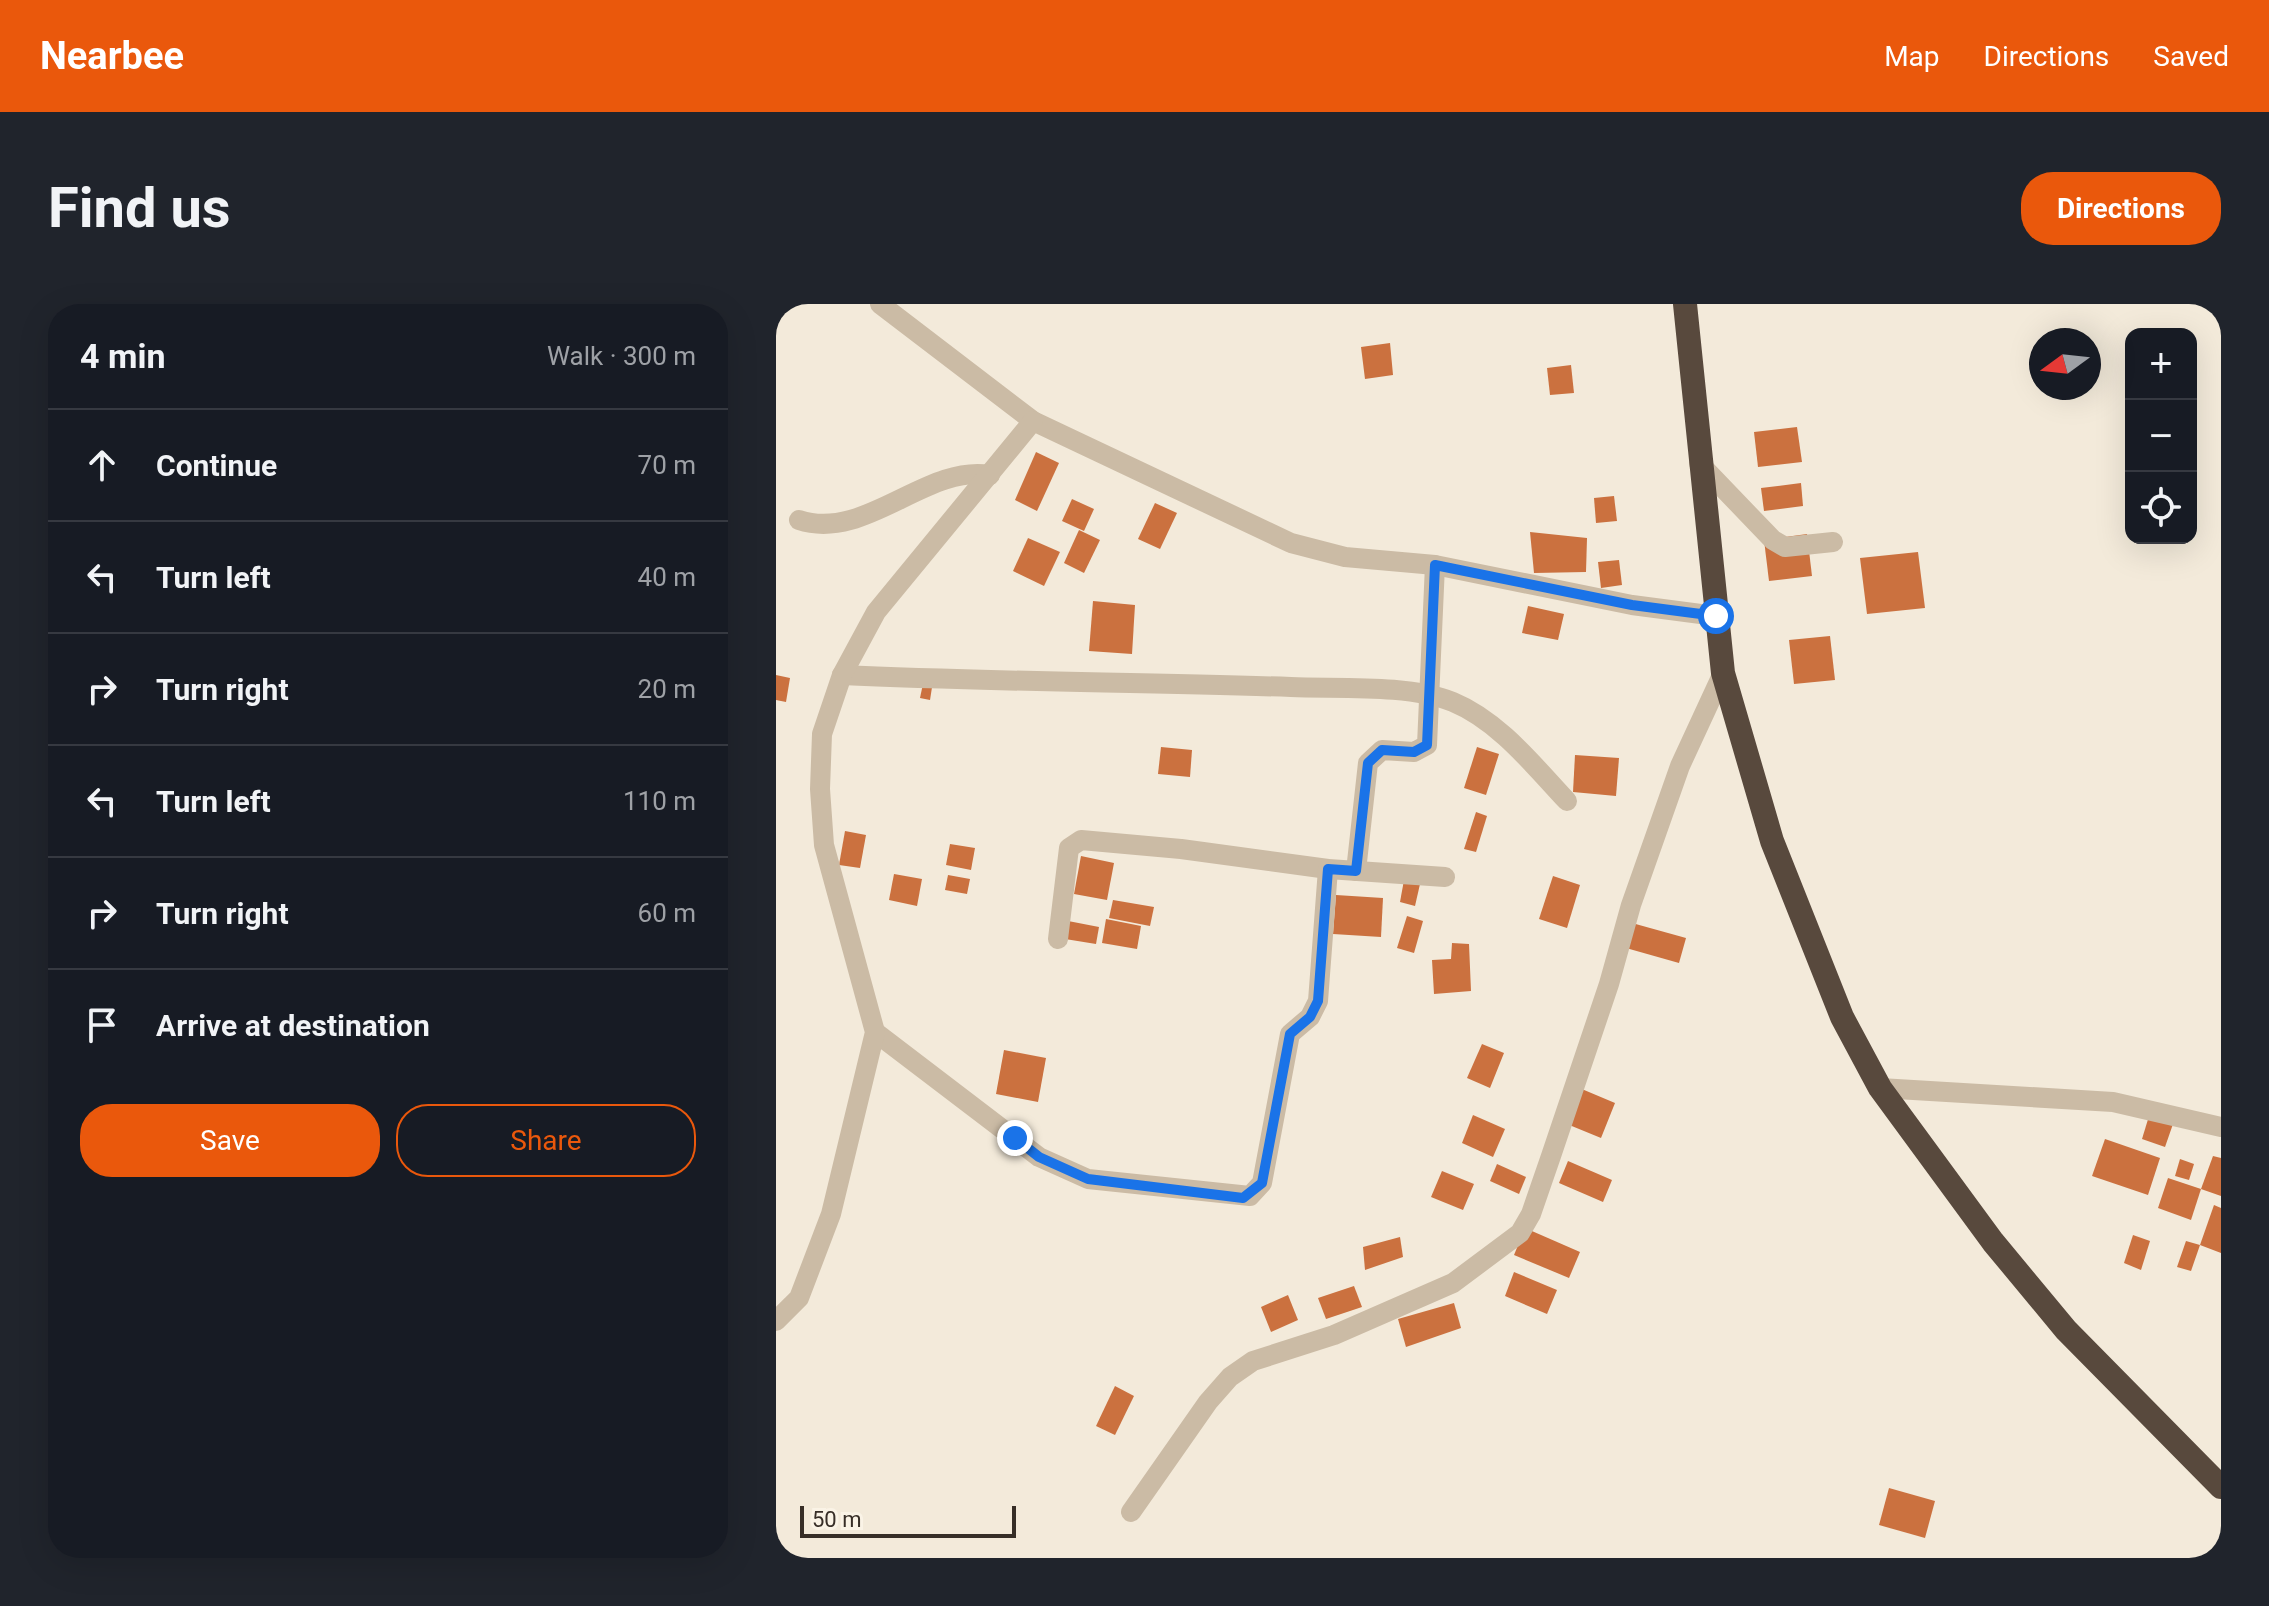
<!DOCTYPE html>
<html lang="en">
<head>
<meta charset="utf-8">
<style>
  :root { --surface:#171b24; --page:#20242c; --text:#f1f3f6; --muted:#9ea1a6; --line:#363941; --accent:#ea580c }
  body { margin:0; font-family:Roboto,sans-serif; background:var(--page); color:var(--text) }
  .controls { position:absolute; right:24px; top:24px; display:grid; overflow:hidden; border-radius:16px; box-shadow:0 8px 32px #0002 }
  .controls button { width:72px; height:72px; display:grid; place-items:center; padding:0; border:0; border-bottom:2px solid var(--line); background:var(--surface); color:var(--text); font:40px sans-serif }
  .compass { position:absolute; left:1253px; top:24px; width:72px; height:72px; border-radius:50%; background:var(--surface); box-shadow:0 8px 32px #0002; rotate:255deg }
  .scale { position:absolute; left:24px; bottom:20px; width:216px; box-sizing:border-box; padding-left:8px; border:4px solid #372e27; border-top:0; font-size:22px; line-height:28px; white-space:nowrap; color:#372e27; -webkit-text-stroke:6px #faf3e6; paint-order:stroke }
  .stop { position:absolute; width:24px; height:24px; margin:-18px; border:6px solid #1a73e8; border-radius:50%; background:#fff }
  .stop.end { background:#1a73e8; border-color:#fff; box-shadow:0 2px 8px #0008 }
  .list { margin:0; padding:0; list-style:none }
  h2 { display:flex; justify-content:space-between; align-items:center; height:104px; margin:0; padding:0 32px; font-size:34px }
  h2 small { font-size:26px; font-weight:400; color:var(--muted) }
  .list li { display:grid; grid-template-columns:52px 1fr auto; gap:24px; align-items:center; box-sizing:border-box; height:112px; padding:0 32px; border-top:2px solid var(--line) }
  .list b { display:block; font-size:30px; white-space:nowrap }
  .list em { font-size:26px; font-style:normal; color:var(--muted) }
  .actions { display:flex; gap:16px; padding:24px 32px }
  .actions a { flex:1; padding:18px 0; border:2px solid var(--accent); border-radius:32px; text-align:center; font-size:28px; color:var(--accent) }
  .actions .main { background:var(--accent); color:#fff }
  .icon { flex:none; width:44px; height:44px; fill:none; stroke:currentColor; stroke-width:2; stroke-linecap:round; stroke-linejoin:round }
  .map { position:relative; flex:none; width:1445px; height:1254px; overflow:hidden; border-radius:32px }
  header { display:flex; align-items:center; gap:48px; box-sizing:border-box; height:112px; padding:0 40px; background:var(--accent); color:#fff }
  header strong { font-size:38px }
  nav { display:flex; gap:44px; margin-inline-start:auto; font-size:28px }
  .intro { display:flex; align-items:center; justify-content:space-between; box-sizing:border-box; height:192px; padding:0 48px }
  h1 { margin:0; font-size:56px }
  .button { padding:20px 36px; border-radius:32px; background:var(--accent); color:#fff; font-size:28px; font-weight:700 }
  main { display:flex; gap:48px; padding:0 48px }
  aside { flex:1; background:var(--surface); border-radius:32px; box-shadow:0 8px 32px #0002 }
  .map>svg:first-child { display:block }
  .building { fill:#cb713f }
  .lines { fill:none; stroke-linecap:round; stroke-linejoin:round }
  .minor { stroke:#cbbba5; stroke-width:20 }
  .highway { stroke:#58493d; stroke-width:24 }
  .route { stroke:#1a73e8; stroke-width:10 }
</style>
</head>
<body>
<header>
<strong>Nearbee</strong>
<nav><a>Map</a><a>Directions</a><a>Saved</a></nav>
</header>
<div class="intro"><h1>Find us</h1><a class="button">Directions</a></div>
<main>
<aside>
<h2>4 min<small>Walk · 300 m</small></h2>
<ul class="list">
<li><svg class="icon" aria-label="ahead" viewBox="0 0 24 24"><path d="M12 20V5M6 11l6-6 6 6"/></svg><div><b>Continue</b></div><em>70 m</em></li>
<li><svg class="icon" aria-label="left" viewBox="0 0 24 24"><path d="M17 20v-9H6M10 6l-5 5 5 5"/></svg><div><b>Turn left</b></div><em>40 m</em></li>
<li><svg class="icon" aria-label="right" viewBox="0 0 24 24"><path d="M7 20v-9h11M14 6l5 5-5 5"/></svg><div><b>Turn right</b></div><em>20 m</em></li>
<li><svg class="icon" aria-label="left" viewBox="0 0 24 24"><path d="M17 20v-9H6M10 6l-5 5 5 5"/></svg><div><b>Turn left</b></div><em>110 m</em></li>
<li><svg class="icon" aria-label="right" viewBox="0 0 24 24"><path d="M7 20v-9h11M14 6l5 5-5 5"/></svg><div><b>Turn right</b></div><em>60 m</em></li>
<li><svg class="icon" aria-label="arrive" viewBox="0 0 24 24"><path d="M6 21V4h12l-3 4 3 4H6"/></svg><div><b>Arrive at destination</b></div></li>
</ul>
<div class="actions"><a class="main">Save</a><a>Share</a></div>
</aside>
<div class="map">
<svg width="1445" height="1254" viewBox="0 0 1445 1254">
  <rect width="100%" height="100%" fill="#f3eada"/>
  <g class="building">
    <polygon points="614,39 617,71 589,75 585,43"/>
    <polygon points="795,61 798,89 774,91 771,64"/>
    <polygon points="1021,123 1026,158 982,163 978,128"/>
    <polygon points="260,148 283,159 261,207 239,196"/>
    <polygon points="1025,179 1027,202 988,207 985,184"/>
    <polygon points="838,192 841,217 820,219 818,194"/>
    <polygon points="296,195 318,205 308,227 286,217"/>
    <polygon points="379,199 401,209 384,245 362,235"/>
    <polygon points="303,226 324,236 308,269 288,259"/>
    <polygon points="754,228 811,234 810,268 758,269"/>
    <polygon points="1031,230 1036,272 993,277 988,236"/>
    <polygon points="252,234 284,248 268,282 237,267"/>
    <polygon points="1142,248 1149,304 1091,310 1084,254"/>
    <polygon points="843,256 846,281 825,284 822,258"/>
    <polygon points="317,297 359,301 356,350 313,347"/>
    <polygon points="752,302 788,310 782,336 746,329"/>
    <polygon points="1054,332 1059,376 1018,380 1013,336"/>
    <polygon points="0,371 14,374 10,398 0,396"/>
    <polygon points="148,375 157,377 154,396 144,394"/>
    <polygon points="385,443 416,446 414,473 382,470"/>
    <polygon points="701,443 723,450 710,491 688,484"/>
    <polygon points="799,451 843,454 840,492 797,488"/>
    <polygon points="700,508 711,512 700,548 688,545"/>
    <polygon points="69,527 90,531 84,564 63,561"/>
    <polygon points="174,540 199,544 195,566 170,561"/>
    <polygon points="305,552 338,559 331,596 298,590"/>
    <polygon points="118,570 146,575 141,602 113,596"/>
    <polygon points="172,571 194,575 191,590 169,586"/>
    <polygon points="777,572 804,581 791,624 763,615"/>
    <polygon points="628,576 644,580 639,602 624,598"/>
    <polygon points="560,591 607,594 605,633 557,630"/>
    <polygon points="337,596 378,603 374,622 333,614"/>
    <polygon points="631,612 647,617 638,649 621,644"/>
    <polygon points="330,615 365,622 361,645 326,639"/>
    <polygon points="287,616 323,623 320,640 283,634"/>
    <polygon points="856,619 910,634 903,659 850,644"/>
    <polygon points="676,639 693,640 695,687 658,690 656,656 675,655"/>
    <polygon points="706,740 728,749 714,784 691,774"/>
    <polygon points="228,746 270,754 262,798 220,790"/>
    <polygon points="801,783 839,799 825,834 786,818"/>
    <polygon points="697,811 729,825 717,853 686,839"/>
    <polygon points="1373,812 1397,820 1389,843 1366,835"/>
    <polygon points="1329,835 1384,854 1372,891 1316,872"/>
    <polygon points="1437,852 1445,854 1445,892 1425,885"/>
    <polygon points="1404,855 1418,860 1413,876 1399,872"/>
    <polygon points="792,857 836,876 827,898 783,879"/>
    <polygon points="721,860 750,873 743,890 714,877"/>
    <polygon points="666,867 698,880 687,906 655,893"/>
    <polygon points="1392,874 1425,885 1415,916 1382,904"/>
    <polygon points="1438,901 1445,904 1445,949 1424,941"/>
    <polygon points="749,924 804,948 793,974 738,951"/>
    <polygon points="1357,931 1374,937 1365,966 1348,959"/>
    <polygon points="624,933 627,953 589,966 587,943"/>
    <polygon points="1410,937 1424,941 1415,967 1401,963"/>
    <polygon points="738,968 781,986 771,1010 729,992"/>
    <polygon points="578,982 586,1003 550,1015 542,994"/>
    <polygon points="512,991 522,1016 495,1028 485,1003"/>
    <polygon points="678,999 685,1024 630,1043 622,1015"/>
    <polygon points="339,1082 358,1092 339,1131 320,1122"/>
    <polygon points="1113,1184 1159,1197 1149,1234 1103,1221"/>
  </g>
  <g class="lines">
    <g class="minor">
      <polyline points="104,0 257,117 515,239 569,253 659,261 856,301 940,312"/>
      <polyline points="923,159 997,236 1009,243 1057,238"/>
      <path d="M23 216C89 238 150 160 214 171"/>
      <path d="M66 371C216 378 365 378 515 383 563 385 632 380 677 398 723 417 758 462 791 497"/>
      <polyline points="580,567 592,459 606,446 638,448 651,441 659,261"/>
      <polyline points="282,635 293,544 305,536 405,545 552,565 669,573"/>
      <polyline points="99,728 263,853 312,875 474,892 486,879 514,730 534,713 542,697 552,565"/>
      <polyline points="1104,784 1337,798 1445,823"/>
      <polyline points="0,1017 23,994 55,910 99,728 48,541 44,485 46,430 66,371 100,308 257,117"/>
      <polyline points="355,1208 432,1098 454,1073 477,1057 558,1031 677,979 744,929 755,910 775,852 833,680 855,601 904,462 947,369"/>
    </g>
    <polyline class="highway" points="909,0 947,369 996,537 1066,713 1104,784 1217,938 1290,1026 1445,1183"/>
  </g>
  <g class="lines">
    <polyline class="route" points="239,834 263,853 312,875 467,894 486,879 514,730 534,713 542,697 552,565 580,567 592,459 606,446 638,448 651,441 659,261 856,301 940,312"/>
  </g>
</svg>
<div class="controls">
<button>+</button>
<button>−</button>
<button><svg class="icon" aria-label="locate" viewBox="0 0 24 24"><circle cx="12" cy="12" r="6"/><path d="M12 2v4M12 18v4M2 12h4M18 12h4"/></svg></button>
</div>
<svg class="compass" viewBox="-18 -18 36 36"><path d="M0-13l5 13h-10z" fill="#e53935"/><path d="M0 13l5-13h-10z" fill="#9ea1a6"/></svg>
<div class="scale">50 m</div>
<div class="stop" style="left:940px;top:312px"></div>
<div class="stop end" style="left:239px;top:834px"></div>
</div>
</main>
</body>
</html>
